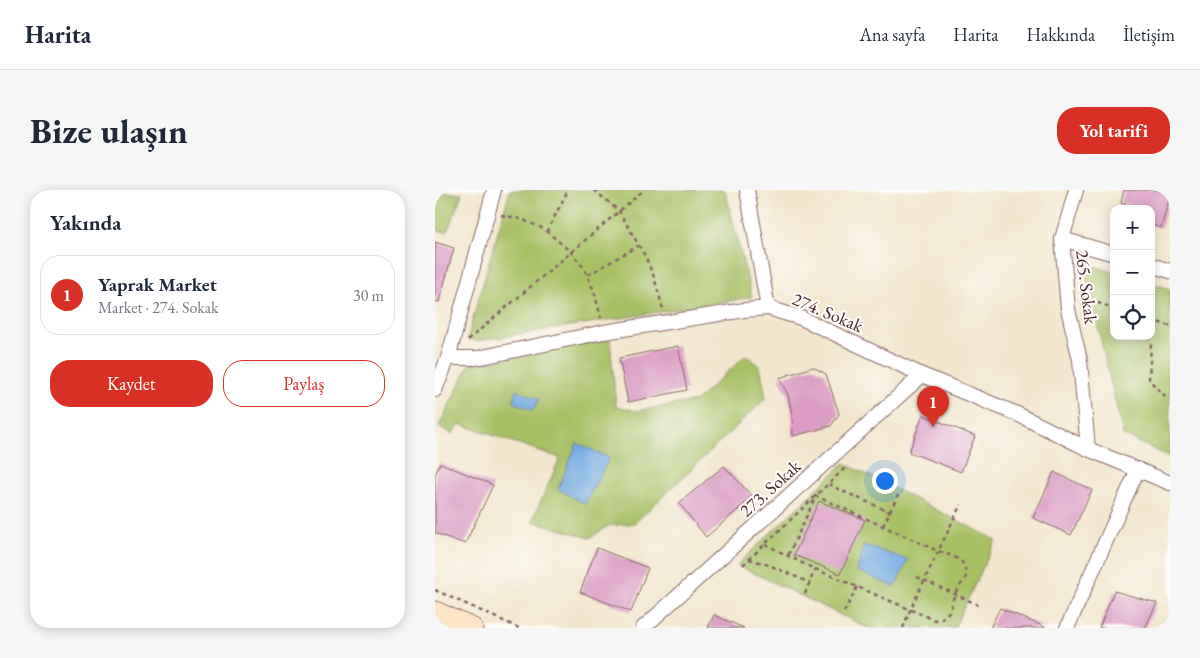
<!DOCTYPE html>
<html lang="tr">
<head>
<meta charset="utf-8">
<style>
  :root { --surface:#fff; --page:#f6f6f7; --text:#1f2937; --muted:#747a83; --line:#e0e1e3; --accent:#d93025 }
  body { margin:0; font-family:"EB Garamond",serif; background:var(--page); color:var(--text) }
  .controls { position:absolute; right:15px; top:15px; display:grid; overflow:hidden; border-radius:10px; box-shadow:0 2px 12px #0003 }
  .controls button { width:45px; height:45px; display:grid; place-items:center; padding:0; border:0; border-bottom:1px solid var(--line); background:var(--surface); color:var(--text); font:25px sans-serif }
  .you { position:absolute; left:449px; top:290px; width:18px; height:18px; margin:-12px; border:4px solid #fff; border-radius:50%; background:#1a73e8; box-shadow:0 0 0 8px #1a73e833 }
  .badge { display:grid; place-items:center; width:32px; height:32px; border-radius:50%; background:var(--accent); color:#fff; font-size:16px; font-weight:700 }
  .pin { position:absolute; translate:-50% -41px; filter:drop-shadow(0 1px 2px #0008) }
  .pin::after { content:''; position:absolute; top:26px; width:18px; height:15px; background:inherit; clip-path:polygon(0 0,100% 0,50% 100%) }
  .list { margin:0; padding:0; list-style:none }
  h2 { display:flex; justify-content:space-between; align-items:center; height:65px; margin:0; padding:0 20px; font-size:21px }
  h2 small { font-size:16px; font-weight:400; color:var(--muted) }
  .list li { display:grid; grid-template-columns:32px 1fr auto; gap:15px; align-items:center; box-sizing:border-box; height:80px; margin:0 10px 10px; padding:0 10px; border:1px solid var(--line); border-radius:20px }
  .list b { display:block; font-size:19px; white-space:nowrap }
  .list p { margin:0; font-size:16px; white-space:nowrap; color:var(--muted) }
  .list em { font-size:16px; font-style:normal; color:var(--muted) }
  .actions { display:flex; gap:10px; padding:15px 20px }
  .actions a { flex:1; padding:11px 0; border:1px solid var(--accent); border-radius:20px; text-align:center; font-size:18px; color:var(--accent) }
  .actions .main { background:var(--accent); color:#fff }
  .icon { flex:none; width:28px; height:28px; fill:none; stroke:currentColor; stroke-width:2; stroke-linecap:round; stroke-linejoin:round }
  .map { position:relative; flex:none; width:735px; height:438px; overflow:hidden; border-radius:20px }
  header { display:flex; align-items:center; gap:30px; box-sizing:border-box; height:70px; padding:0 25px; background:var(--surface); border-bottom:1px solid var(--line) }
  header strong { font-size:24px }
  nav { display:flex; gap:28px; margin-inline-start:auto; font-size:18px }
  .intro { display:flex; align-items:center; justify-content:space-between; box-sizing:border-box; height:120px; padding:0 30px }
  h1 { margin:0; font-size:35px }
  .button { padding:12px 22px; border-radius:20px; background:var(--accent); color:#fff; font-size:18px; font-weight:700 }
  main { display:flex; gap:30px; padding:0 30px }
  aside { flex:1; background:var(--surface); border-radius:20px; box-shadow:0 2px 12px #0003 }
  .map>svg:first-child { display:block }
  .green { fill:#a7c065; stroke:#787048 }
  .water { fill:#72abe2; stroke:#5e6586 }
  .building { fill:#db9dc5 }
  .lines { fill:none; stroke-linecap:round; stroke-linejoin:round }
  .minor-casing { stroke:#856563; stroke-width:16 }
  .secondary-casing { stroke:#856563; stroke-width:21 }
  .path { stroke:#856563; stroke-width:2.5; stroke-dasharray:4 4; stroke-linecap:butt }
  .minor { stroke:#fff; stroke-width:14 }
  .secondary { stroke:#fee5c5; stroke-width:19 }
  .labels { text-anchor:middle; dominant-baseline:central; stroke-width:4.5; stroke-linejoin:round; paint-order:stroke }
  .street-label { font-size:18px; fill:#4a1f2b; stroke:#fdfcf7 }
</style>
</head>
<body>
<header>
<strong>Harita</strong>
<nav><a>Ana sayfa</a><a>Harita</a><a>Hakkında</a><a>İletişim</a></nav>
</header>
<div class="intro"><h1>Bize ulaşın</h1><a class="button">Yol tarifi</a></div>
<main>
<aside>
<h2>Yakında<small></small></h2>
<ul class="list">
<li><span class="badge">1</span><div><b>Yaprak Market</b><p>Market · 274. Sokak</p></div><em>30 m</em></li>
</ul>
<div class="actions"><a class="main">Kaydet</a><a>Paylaş</a></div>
</aside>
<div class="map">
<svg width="735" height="438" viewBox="0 0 735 438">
  <rect width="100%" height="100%" fill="#fdfcf7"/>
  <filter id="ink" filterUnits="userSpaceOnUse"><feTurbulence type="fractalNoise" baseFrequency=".02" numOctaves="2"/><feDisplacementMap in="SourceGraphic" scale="10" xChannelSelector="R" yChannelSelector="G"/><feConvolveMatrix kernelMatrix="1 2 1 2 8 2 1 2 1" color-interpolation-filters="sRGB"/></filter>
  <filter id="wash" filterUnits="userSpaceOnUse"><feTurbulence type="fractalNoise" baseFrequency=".0096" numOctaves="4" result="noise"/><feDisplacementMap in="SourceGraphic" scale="20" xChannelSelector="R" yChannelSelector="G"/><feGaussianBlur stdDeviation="1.12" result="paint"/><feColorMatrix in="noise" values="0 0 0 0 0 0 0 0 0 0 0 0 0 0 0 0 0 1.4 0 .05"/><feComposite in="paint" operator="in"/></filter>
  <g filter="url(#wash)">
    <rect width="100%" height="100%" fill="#f2e6cc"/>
    <g class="green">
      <polygon points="75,0 290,0 317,107 42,151 32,149"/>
      <polygon points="0,1 27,4 12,42 0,40"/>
      <polygon points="648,73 679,82 679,146 716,146 716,93 735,99 735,267 688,245"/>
      <polygon points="175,149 181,216 201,221 261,211 311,165 325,176 331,208 200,333 173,336 155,348 97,331 125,268 25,234 17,244 4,236 34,175"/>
      <polygon points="409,273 561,350 519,438 433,438 302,375"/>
    </g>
    <g class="water">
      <polygon points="81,200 104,209 98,220 78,212"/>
      <polygon points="142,253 174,268 150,314 123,299"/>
      <polygon points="429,355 473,370 460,397 422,381"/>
    </g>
    <g id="blocks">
      <g class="building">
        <polygon points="689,0 735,0 735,6 726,38 716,35 716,19 693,19 694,16 686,13"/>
        <polygon points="0,52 19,58 4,112 0,111"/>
        <polygon points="243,156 252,200 193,212 184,168"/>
        <polygon points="378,177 391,184 404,224 396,236 358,246 357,224 353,205 344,188"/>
        <polygon points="488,225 540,246 526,282 474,262"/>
        <polygon points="5,273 58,295 30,354 0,343 0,285"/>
        <polygon points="289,276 318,307 271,347 244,313"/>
        <polygon points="619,282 657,300 636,345 598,328"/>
        <polygon points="384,311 430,330 405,384 359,365"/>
        <polygon points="162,358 213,378 196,422 145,402"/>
        <polygon points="679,401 722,413 710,438 664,438"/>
        <polygon points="565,418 612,438 555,438"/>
        <polygon points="279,425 309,438 273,438"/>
      </g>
    </g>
  </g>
  <g filter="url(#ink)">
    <use href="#blocks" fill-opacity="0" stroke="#856563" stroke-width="1"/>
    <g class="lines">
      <defs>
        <g id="minor">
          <polyline points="312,0 333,118"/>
          <polyline points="641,0 627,49 633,119 645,170 653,259"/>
          <polyline points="627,49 679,64"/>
          <polyline points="716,75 735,81"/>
          <polyline points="13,168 42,168 169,142 310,120 333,118 366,128 487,185 582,224 653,259 735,293"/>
          <polyline points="0,200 13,168 59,0"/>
          <polyline points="208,438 487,185"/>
          <polyline points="632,438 703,279"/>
        </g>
        <polyline id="secondary" points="0,421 38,438"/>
      </defs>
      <use href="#minor" class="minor-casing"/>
      <use href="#secondary" class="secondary-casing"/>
      <g class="path">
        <polyline points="159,0 184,21 209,64 219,87 228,119"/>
        <polyline points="66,25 86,29 109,39 136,62 149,78 159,101 166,128"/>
        <polyline points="112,42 133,0"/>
        <polyline points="153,85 203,56"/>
        <polyline points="647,108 679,118"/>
        <polyline points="716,130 735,136"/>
        <polyline points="714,146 716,155 714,190 730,206 735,208"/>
        <polyline points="33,150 209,0"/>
        <polyline points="394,294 403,299 455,322"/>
        <polyline points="448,336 463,305"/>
        <path d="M330 354 371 375 500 430 506 429 516 420C517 409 521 398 530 390 534 369 520 367 503 361L381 306 353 366"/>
        <polyline points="314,369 334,375 375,393"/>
        <polyline points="308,375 410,278"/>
        <polyline points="482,387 520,404 543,415"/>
        <polyline points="0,400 84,438"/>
        <polyline points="370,404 380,379"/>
        <polyline points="409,422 422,397"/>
        <polyline points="468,438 475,420 526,314"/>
      </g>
      <use href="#minor" class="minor"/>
      <use href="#secondary" class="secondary"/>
    </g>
  </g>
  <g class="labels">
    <g class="street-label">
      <text transform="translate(652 97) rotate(83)">265. Sokak</text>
      <text transform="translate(393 122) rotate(23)">274. Sokak</text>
      <text transform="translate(335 298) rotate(-42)">273. Sokak</text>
    </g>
  </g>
</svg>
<div class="controls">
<button>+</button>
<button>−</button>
<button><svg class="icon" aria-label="locate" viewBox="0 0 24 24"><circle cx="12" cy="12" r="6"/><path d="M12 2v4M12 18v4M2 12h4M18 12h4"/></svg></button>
</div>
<div class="you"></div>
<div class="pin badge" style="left:498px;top:237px">1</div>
</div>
</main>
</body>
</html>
